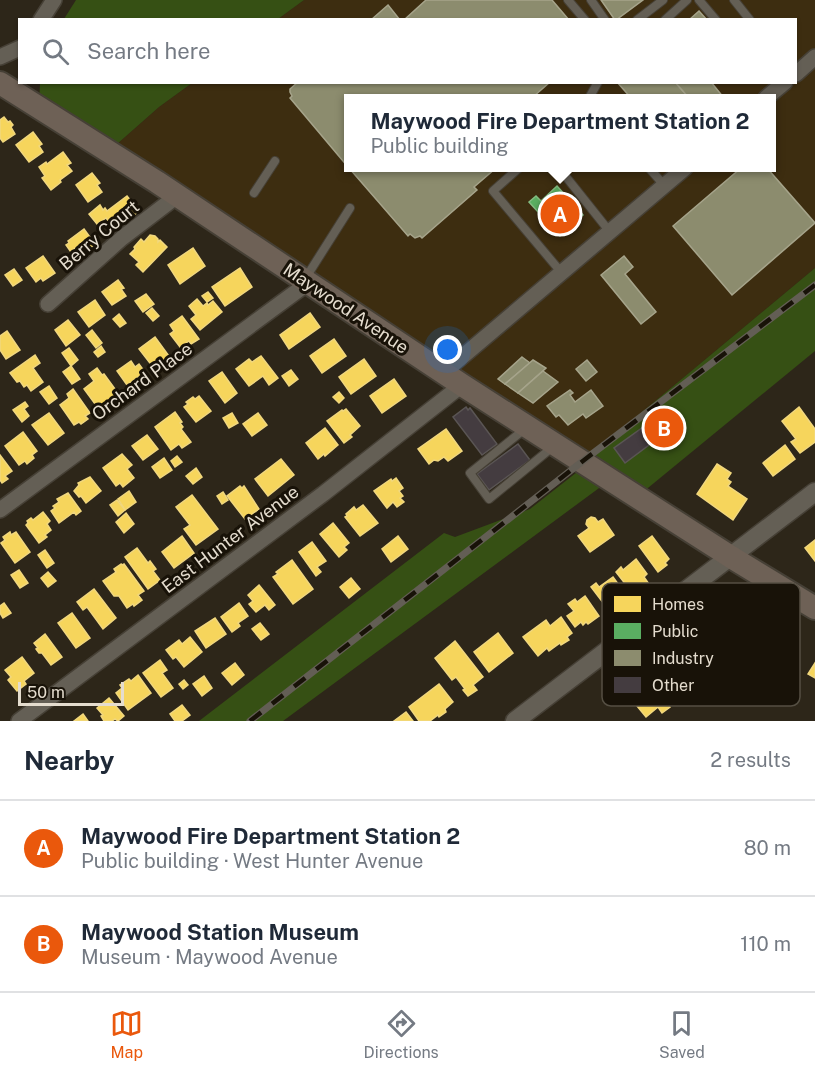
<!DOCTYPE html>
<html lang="en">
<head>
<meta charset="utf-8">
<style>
  :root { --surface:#fff; --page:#f6f6f7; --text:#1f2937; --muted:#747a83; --line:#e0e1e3; --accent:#ea580c }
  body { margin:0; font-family:"Public Sans",sans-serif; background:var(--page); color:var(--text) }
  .scale { position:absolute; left:18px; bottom:15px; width:106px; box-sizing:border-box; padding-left:6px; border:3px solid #e4dcce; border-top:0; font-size:16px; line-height:21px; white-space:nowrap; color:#e4dcce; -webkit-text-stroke:4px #181208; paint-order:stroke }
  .you { position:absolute; left:448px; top:350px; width:21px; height:21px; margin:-15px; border:4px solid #fff; border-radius:50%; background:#1a73e8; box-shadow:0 0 0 9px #1a73e833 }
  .badge { display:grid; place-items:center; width:39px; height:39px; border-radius:50%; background:var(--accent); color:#fff; font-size:20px; font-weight:700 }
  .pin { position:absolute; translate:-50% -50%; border:3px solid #fff; box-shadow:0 2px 6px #0006 }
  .popup { position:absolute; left:344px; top:94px; width:432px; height:78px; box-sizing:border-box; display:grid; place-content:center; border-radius:0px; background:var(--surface); filter:drop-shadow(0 2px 4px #0005); font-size:20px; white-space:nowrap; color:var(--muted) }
  .popup b { font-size:22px; color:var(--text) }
  .popup::after { content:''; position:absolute; left:50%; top:100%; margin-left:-12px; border:12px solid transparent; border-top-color:var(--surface) }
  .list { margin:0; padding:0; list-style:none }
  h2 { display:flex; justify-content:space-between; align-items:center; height:78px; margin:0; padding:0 24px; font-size:26px }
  h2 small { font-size:20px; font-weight:400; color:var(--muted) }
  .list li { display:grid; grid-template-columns:39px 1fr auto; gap:18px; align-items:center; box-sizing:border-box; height:96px; padding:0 24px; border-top:2px solid var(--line) }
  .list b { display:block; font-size:22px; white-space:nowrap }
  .list p { margin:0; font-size:20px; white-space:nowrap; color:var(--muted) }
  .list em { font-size:20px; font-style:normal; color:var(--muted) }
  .icon { flex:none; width:33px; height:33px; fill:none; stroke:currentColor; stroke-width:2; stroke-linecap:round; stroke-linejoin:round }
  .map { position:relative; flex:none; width:815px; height:721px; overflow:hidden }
  .search { position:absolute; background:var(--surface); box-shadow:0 2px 4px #0004; left:18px; right:18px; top:18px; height:66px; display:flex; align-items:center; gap:15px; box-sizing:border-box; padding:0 21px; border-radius:0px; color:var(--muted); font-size:22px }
  .sheet { height:270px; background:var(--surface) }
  nav { display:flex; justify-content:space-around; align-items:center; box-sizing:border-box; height:84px; border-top:2px solid var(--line); background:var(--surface); font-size:16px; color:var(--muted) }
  nav a { display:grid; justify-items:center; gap:3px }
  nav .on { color:var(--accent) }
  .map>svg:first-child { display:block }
  .built { fill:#3d2d10; fill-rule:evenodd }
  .green { fill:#365014 }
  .homes { fill:#f6d55c; stroke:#f1d77e; stroke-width:1.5 }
  .public { fill:#5aae61; stroke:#83bc82; stroke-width:1.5 }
  .industry { fill:#8c8c6e; stroke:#a6a48b; stroke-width:1.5 }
  .building { fill:#443c40; stroke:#5a5554; stroke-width:1.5 }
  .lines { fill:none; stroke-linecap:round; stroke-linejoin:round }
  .service-casing { stroke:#464036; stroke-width:10 }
  .minor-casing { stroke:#464036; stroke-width:18 }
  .tertiary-casing { stroke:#464036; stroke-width:21 }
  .primary-casing { stroke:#464036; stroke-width:26 }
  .service { stroke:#645f55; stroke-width:8 }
  .minor { stroke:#645f55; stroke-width:15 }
  .tertiary { stroke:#645f55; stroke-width:18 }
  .primary { stroke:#6e6156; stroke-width:22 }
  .rail-casing { stroke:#635e55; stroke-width:7 }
  .rail { stroke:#181208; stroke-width:4.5; stroke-dasharray:14; stroke-linecap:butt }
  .labels { text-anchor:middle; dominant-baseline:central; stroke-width:6; stroke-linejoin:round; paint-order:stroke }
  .street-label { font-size:18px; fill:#e4dcce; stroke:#181208 }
  .key { fill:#181208; stroke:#554f43; stroke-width:1.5 }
  .key-label { font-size:16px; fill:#e4dcce }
</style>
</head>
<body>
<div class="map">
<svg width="815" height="721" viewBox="0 0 815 721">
  <rect width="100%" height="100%" fill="#2d2619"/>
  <path class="built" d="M304 0H815V268L588 457 108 152 159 107 192 83 796 82V20L278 19ZM348 98H771V168H348Z"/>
  <g class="green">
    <polygon points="76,0 304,0 278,19 64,19"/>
    <polygon points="40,83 192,83 159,107 108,152 39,109"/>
    <polygon points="815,268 815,351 643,492 588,457"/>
    <polygon points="586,465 610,480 283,721 199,721 444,533 455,537 530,509"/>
  </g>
  <g class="homes">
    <polygon points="4,117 8,122 10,121 13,125 11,127 15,134 3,142 0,138 0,120"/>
    <polygon points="33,132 42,144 39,146 43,152 29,162 16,145"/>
    <polygon points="63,152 71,163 67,165 72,171 60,180 61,182 51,190 42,178 45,176 39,167 46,162 47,164"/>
    <polygon points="92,173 100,183 97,185 102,192 88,202 76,185"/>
    <polygon points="127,196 139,211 115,229 106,218 97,224 89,214 100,205 103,210 105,208 107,211"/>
    <polygon points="84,229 95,244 80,255 75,248 71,252 66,245 69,243 68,241"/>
    <polygon points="150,235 155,236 158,239 158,242 160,240 167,247 143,272 136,265 139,262 130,254 135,249 134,247 141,239 144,242"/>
    <polygon points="193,248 205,266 180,284 168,265"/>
    <polygon points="43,256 55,273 43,281 41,278 36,282 26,268"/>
    <polygon points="240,268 252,287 225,306 212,287"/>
    <polygon points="14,269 22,280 13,286 5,275"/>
    <polygon points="118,280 124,288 121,289 126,296 112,305 102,292"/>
    <polygon points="208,292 213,298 207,302 202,296"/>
    <polygon points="146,294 154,304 143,312 135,301"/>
    <polygon points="197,299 203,306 207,303 208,305 213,301 222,312 200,330 191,319 196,315 189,306"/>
    <polygon points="95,300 105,315 89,327 78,312"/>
    <polygon points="152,308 159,316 153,321 146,313"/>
    <polygon points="310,313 320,327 289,349 280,335"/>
    <polygon points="119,314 126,323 120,327 113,319"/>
    <polygon points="182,316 199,339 191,344 189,341 180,347 170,334 174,331 170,325"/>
    <polygon points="68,320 80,335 66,346 55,330"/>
    <polygon points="92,330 102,343 96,348 86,335"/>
    <polygon points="7,331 20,350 6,359 0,350 0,336"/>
    <polygon points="155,337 169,356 164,360 166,362 160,367 158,364 153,367 139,349"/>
    <polygon points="334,339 346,356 322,373 310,356"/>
    <polygon points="101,346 105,352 98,357 94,352"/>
    <polygon points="69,348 78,360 71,366 62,353"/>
    <polygon points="35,355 40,363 33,368 43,382 31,391 27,385 24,387 20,381 17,382 10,373"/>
    <polygon points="261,356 278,378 269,385 263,376 249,386 236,369 249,359 252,362"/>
    <polygon points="364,359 376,376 351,394 339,377"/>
    <polygon points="131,361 135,367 139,364 145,372 127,385 117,371"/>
    <polygon points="71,366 80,379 72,384 63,372"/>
    <polygon points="97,368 102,375 104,374 118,393 98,408 84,389 94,381 89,374"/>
    <polygon points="291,370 298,379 289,386 282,376"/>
    <polygon points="222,372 237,393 225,403 209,381"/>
    <polygon points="394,379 406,396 382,413 370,396"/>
    <polygon points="49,386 57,398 49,404 40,392"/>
    <polygon points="73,389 90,413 85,416 88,419 81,424 79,422 74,425 60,405 69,398 67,394"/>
    <polygon points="339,392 344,398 339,403 333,397"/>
    <polygon points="199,396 211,411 196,422 184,407 188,404 186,402 193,397 195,399"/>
    <polygon points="25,402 28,406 24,409 29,416 22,422 13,410"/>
    <polygon points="799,407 815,429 815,442 800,453 791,442 796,439 782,421"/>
    <polygon points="346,409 360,426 350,435 352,437 344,443 327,421 342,410 343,411"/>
    <polygon points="175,412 182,422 180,423 183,427 181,429 191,442 182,448 179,444 171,450 155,427"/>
    <polygon points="49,413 64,433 48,445 32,425"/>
    <polygon points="232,413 238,423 229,428 223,418"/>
    <polygon points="258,413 267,425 252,436 243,424"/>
    <polygon points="325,428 338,445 325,456 324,454 318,459 306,443"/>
    <polygon points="446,429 462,451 448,461 444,457 438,461 434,460 429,464 418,449"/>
    <polygon points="23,432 37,451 32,455 34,458 27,464 25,461 19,465 5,446"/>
    <polygon points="147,435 158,449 143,460 132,446"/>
    <polygon points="785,445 795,459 773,476 763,463"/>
    <polygon points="122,454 132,465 127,469 134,478 123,487 120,483 116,486 103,468"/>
    <polygon points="0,455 12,471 5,476 8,479 2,483 0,480"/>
    <polygon points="177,456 182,462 175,467 171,461"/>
    <polygon points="164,458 172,470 160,478 152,467"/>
    <polygon points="281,459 294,475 268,496 255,479"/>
    <polygon points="717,464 731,473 727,479 731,482 728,486 747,499 733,520 697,494"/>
    <polygon points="196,468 202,477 193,484 186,476"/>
    <polygon points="90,477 101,491 86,503 81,496 79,497 74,491 79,485 78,483"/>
    <polygon points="396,478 403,488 399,491 403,496 400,498 404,502 397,507 393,502 387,508 374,491 391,479 392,481"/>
    <polygon points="240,486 242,488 244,486 259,509 245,519 227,496"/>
    <polygon points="129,491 136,502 125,510 118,499"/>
    <polygon points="223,492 228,500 222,504 217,496"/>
    <polygon points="68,493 81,511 76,515 74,512 59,523 51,511 55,508 53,506 59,502 57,499"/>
    <polygon points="192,495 218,529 196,545 184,529 190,525 176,507"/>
    <polygon points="117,500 125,510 118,516 110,505"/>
    <polygon points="363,505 378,523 360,536 345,517 347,516 346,514 354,507 356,510"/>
    <polygon points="43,512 50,521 47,524 51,530 45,535 47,537 39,543 26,525 28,523 27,521 31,518 33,520"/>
    <polygon points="126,513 134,524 124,533 116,522"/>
    <polygon points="591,517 595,518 598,522 603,519 614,535 590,552 578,536 589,528 586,524 587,520"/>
    <polygon points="333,523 349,543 344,547 347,550 339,557 320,534"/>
    <polygon points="10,532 11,535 16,532 30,552 15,563 1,543 5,540 3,537"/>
    <polygon points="182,536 194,553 174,568 162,552"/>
    <polygon points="398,536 408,549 391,562 382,549"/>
    <polygon points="652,536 669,559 665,563 667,565 658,572 639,546"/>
    <polygon points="815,540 815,561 805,548"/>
    <polygon points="312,542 326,561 317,567 321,572 316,576 299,552"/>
    <polygon points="137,548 148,563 150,561 156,569 153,571 160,580 148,589 125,557"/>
    <polygon points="45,550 54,563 47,568 38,555"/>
    <polygon points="636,559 647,574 644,577 649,584 640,591 635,586 630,590 616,572 621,567 623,570"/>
    <polygon points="292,560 313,589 293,604 273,577 278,574 276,572"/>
    <polygon points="121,564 123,565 124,564 144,591 138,595 142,600 134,606 133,604 127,608 119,596 114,596 103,581 116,572 114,569"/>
    <polygon points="19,570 28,583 20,588 11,575"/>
    <polygon points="48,572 56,581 48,587 41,578"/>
    <polygon points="613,577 624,592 620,595 624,600 620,603 619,601 613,606 612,604 607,608 591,587 596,583 599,587"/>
    <polygon points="351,578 360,589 349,598 340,587"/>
    <polygon points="259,585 275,605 269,610 265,605 256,612 249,604 253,601 248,595"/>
    <polygon points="94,589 116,618 103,629 87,607 83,610 77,602"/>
    <polygon points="585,596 599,616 588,624 586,622 583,625 581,622 575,627 567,616 574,611 568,604 575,599 577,602"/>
    <polygon points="4,603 11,613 3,618 0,613 0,606"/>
    <polygon points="239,603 248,616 238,623 240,626 232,632 221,617"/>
    <polygon points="735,611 744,622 740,626 742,629 719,647 714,641 710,644 705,638 709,635 706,631 730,612 731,614"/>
    <polygon points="72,613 90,638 76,648 58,623"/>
    <polygon points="561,617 572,633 567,637 569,640 561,645 560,643 549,651 547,648 538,656 523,637 546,620 550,626"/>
    <polygon points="215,618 226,634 206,648 195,631"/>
    <polygon points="260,623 269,634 261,640 252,629"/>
    <polygon points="498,633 513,653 489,672 474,652"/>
    <polygon points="45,634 62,657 51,665 42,653 39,653 36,649 38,648 34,643"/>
    <polygon points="771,634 782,648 763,664 752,650"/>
    <polygon points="190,637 202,652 184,667 176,657 173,659 166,650 179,640 182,644"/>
    <polygon points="455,641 483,677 473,685 477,690 468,696 463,690 465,689 456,677 452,680 435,658"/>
    <polygon points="22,657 34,673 24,681 26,684 17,691 8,680 11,677 5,670"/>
    <polygon points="160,660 167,670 162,673 173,688 161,697 143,673"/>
    <polygon points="676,661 695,685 682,694 681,693 673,699 654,675 667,665 668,667"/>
    <polygon points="235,663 244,675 232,685 222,673"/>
    <polygon points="815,663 815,678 808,674"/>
    <polygon points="138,675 151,693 128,710 116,693 122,688 120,685 129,679 131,681"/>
    <polygon points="204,676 212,688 202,696 193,684"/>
    <polygon points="184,680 188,685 183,689 179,684"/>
    <polygon points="650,682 670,707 662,713 658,707 646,717 628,695 641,684 643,687"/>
    <polygon points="439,684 453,702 445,709 446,712 439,717 438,715 430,721 419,721 409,707"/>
    <polygon points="109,698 124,716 118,721 115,719 112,721 104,721 101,716 103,715 97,708"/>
    <polygon points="182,705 190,715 182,721 175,721 170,714"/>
    <polygon points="406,712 413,721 394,721"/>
    <polygon points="83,714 88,721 74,721"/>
  </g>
  <polygon class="public" points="557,186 583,215 560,236 529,202 536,196 541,201"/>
  <g class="industry">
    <polygon points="426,0 552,0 569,20 404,20"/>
    <polygon points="601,0 643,0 616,20 615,20"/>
    <polygon points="388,5 400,20 371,20"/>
    <polygon points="699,11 707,20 689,20"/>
    <polygon points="298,82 550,82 533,97 535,98 348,98 348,167 290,98 292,96 290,92 290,89"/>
    <polygon points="617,82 675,82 689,98 631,98"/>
    <polygon points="675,82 711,82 724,98 689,98"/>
    <polygon points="349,168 496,168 474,187 477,190 422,238 420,236 415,238 410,234 408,236"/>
    <polygon points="741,168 767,168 815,223 732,295 673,226"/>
    <polygon points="624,256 633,267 625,274 656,312 641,324 601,275"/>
    <polygon points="522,357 530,363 505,384 498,379"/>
    <polygon points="533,360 546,368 518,393 505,384"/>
    <polygon points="587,360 597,372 586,381 576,369"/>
    <polygon points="543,371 558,382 533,403 518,393"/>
    <polygon points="570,390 573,393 570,395 575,402 591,390 603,406 586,418 583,414 568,425 559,415 556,417 547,406"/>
  </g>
  <g class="building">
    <polygon points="466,407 468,410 470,408 497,444 482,455 453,417"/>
    <polygon points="646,425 657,439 625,463 614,448"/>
    <polygon points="518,444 530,460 489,490 477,474"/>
  </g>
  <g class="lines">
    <defs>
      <g id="service">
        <polyline points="568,0 585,20"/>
        <polyline points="591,0 605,20"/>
        <polyline points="699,0 716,20"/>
        <polyline points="734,0 750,20"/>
        <polyline points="637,20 663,0"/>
        <polyline points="665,20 687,0"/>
        <polyline points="589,98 598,82"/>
        <polyline points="519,168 493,191 561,272"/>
        <polyline points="559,168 610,232"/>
        <polyline points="649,168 664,185"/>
        <polyline points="254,193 275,161"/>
        <polyline points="305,279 350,208"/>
        <polyline points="526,428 470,473 489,499 554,446"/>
      </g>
      <g id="minor">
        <polyline points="41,20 54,0"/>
        <polyline points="0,57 20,48"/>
        <polyline points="796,74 815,57"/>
        <polyline points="766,98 785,82"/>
        <polyline points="48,304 122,238 177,196"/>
        <polyline points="443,373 685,168"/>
        <polyline points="0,510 308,283"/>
        <polyline points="19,721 323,494 462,385"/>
      </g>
      <polyline id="tertiary" points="515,721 815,492"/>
      <polyline id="primary" points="0,83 157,182 462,385 731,557 815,608"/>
    </defs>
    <use href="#service" class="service-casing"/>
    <use href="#minor" class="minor-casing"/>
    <use href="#tertiary" class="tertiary-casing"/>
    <use href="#primary" class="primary-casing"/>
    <use href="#service" class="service"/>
    <use href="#minor" class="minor"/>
    <use href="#tertiary" class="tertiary"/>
    <use href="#primary" class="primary"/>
    <defs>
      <polyline id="rail" points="250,721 588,457 815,285"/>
    </defs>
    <use href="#rail" class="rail-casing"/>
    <use href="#rail" class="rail"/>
  </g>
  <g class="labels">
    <g class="street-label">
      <text transform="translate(99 235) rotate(-40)">Berry Court</text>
      <text transform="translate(346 308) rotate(34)">Maywood Avenue</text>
      <text transform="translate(142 381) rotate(-36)">Orchard Place</text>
      <text transform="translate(230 539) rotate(-37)">East Hunter Avenue</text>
    </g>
  </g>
  <rect x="602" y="583" width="198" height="123" rx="9" class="key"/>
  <rect x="614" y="596" width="27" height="16" fill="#f6d55c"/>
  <rect x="614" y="623" width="27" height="16" fill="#5aae61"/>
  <rect x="614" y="650" width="27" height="16" fill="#8c8c6e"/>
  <rect x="614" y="677" width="27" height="16" fill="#443c40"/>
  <g class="key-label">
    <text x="652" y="610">Homes</text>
    <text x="652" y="637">Public</text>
    <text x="652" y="664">Industry</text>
    <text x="652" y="691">Other</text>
  </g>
</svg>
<div class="scale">50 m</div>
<div class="you"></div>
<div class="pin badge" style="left:560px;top:214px">A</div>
<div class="popup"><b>Maywood Fire Department Station 2</b>Public building</div>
<div class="pin badge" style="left:664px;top:428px">B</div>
<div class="search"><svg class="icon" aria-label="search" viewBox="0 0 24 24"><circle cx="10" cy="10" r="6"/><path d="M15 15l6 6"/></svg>Search here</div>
</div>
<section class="sheet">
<h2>Nearby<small>2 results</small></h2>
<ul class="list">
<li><span class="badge">A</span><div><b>Maywood Fire Department Station 2</b><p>Public building · West Hunter Avenue</p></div><em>80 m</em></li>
<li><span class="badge">B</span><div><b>Maywood Station Museum</b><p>Museum · Maywood Avenue</p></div><em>110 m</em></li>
</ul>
</section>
<nav>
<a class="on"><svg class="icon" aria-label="map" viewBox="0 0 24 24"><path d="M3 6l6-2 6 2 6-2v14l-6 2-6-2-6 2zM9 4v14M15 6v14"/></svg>Map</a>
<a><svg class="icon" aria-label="directions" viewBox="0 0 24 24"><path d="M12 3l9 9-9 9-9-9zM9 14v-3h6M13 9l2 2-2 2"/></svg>Directions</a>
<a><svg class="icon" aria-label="saved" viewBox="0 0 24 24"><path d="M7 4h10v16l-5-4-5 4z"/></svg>Saved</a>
</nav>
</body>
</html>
